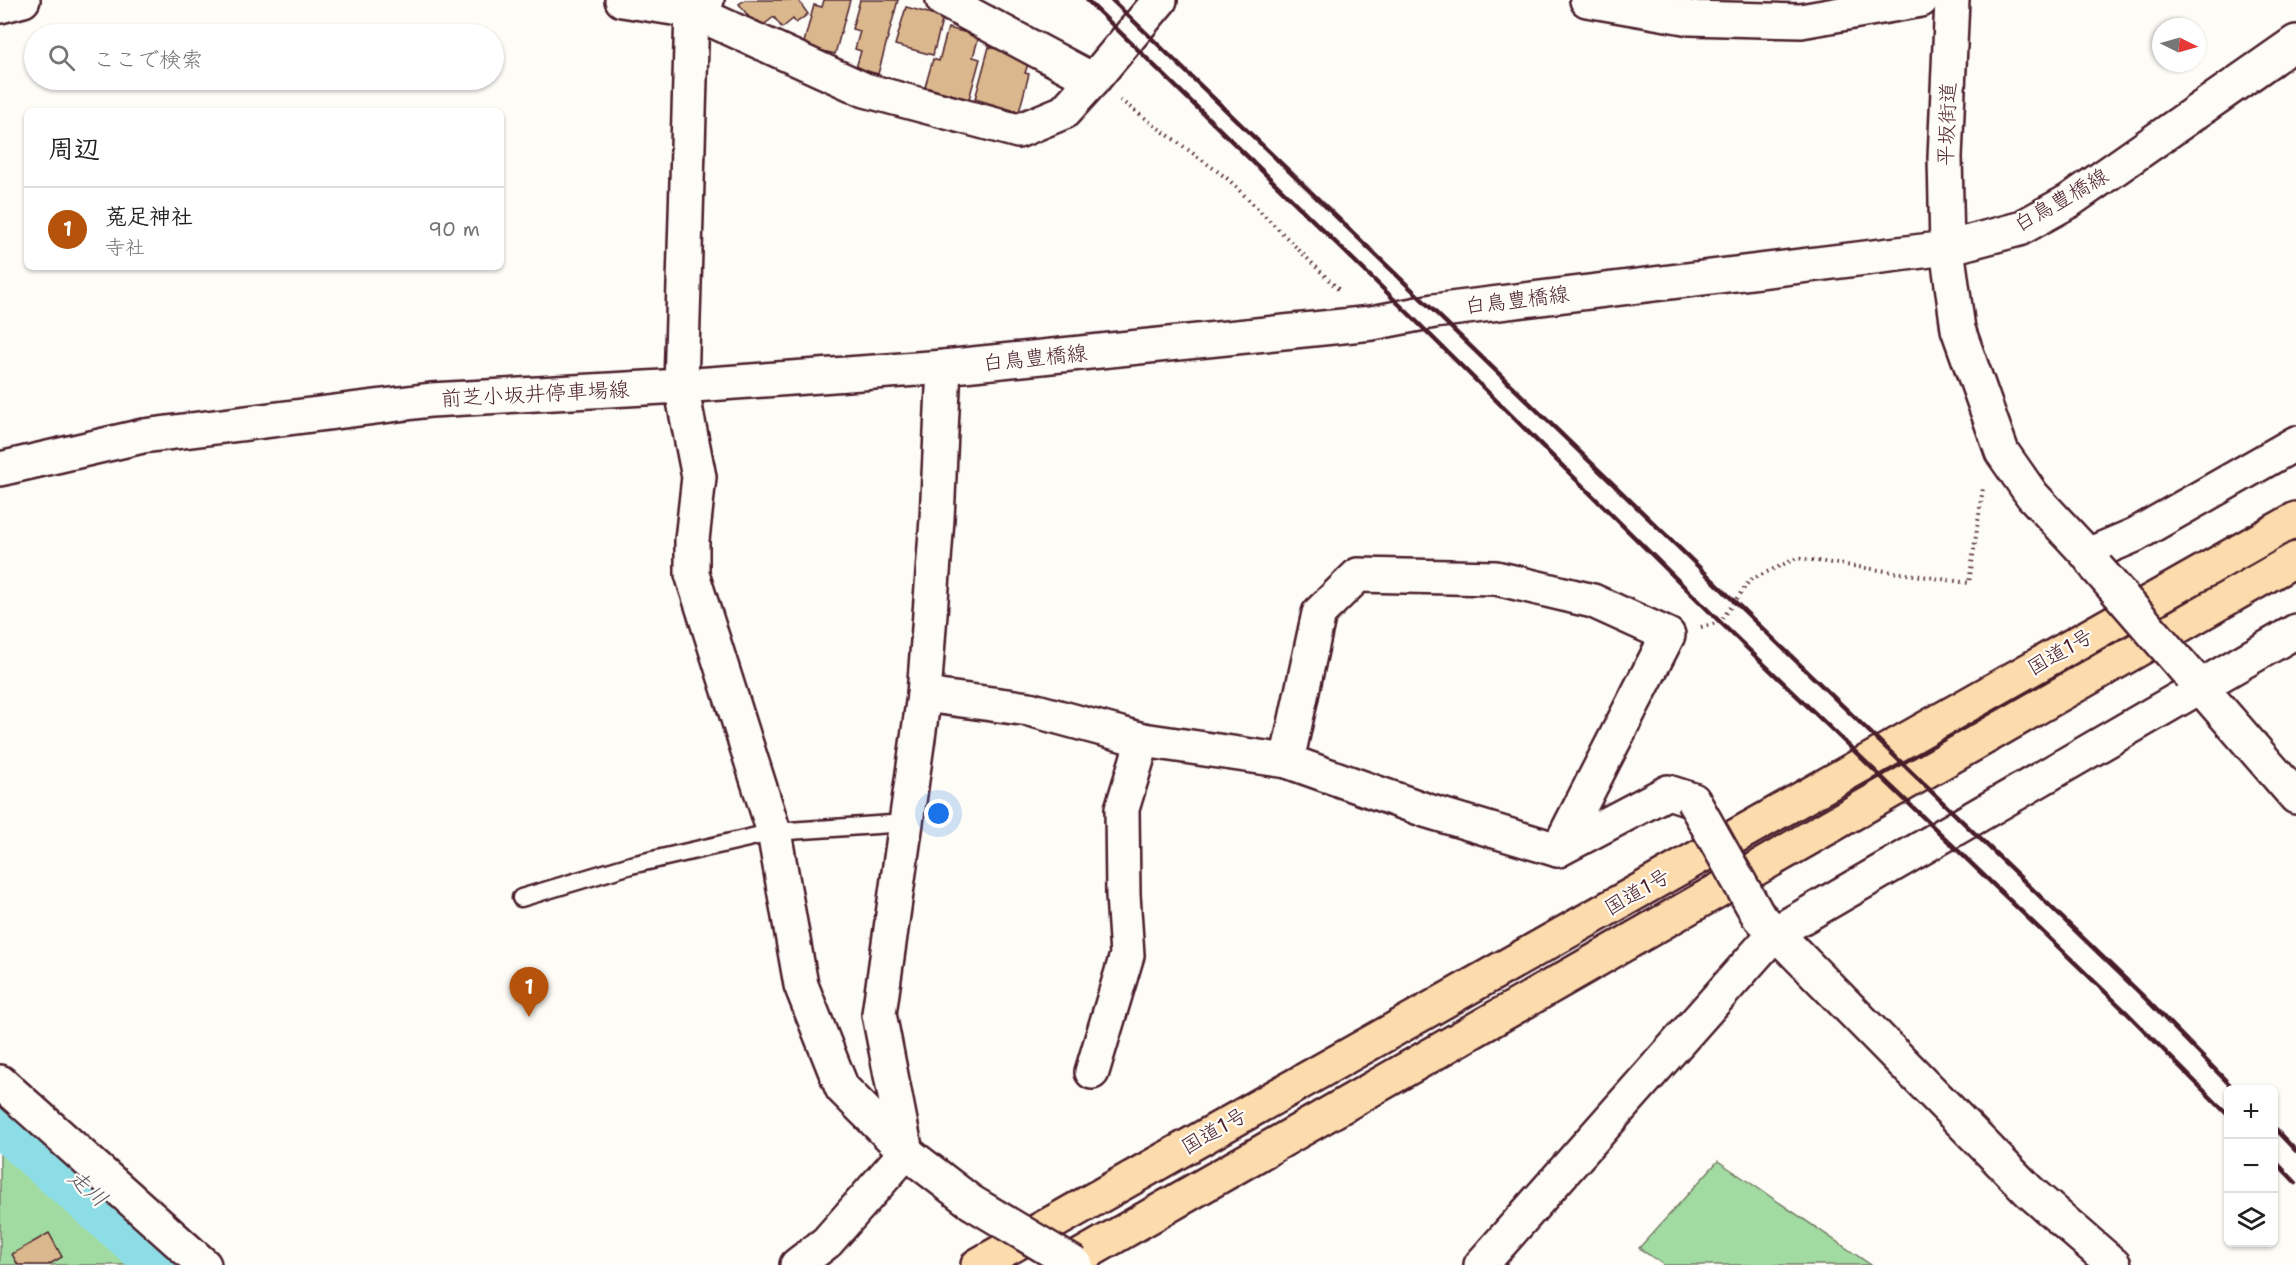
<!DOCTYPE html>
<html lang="ja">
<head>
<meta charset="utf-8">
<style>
  :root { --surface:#fff; --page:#f2f2f2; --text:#222; --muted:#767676; --line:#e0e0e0; --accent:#b45309 }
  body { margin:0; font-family:"Shantell Sans","Klee One",sans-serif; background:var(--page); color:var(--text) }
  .controls { position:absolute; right:18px; bottom:18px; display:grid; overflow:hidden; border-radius:9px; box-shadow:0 2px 4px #0004 }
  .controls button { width:54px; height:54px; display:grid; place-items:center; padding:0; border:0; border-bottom:2px solid var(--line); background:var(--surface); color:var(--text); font:30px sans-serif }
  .compass { position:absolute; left:2152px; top:18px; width:54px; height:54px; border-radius:50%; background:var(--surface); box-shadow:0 2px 4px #0004; rotate:95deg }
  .you { position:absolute; left:939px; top:814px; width:21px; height:21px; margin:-15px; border:4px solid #fff; border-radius:50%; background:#1a73e8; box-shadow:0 0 0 9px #1a73e833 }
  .badge { display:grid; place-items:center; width:39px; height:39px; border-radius:50%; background:var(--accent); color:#fff; font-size:20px; font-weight:700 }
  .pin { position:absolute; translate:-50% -50px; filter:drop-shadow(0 2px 3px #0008) }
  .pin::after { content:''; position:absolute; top:32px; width:21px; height:18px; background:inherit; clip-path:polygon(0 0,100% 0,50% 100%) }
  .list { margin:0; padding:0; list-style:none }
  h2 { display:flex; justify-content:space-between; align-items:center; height:78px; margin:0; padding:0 24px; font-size:26px }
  h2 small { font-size:20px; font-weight:400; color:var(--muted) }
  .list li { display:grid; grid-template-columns:39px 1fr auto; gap:18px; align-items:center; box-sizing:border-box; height:84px; padding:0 24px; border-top:2px solid var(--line) }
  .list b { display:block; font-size:22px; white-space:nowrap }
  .list p { margin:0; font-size:20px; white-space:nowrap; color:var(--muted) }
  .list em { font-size:20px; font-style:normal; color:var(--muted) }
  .icon { flex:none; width:33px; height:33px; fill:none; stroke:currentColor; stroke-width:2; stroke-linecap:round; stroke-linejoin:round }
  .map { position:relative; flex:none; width:2296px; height:1265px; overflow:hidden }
  .search { position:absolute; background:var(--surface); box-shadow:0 2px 4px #0004; left:24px; top:24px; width:480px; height:66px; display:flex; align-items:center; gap:15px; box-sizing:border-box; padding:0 21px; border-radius:33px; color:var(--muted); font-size:22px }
  .panel { position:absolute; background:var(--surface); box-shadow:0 2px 4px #0004; left:24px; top:108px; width:480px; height:162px; border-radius:9px }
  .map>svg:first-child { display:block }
  .green { fill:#a1dba1; stroke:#767d66; stroke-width:1.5 }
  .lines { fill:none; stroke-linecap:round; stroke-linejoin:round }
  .river { stroke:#8cdde6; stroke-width:64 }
  .building { fill:#dab78c; stroke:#4a1f2b; stroke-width:1.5 }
  .lane-casing { stroke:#4a1f2b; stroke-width:21 }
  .street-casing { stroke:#4a1f2b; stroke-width:38 }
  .secondary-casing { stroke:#4a1f2b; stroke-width:38 }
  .highway-casing { stroke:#4a1f2b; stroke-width:38 }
  .path { stroke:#4a1f2b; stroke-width:4; stroke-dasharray:1.5 4.5; stroke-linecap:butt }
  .lane { stroke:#fdfcf7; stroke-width:16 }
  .street { stroke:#fdfcf7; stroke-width:33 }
  .secondary { stroke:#fdfcf7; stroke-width:33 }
  .highway { stroke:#fcdcac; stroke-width:33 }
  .rail { stroke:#4a1f2b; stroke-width:4.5 }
  .street-bridge-casing { stroke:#4a1f2b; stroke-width:38; stroke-linecap:butt }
  .street-bridge { stroke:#fdfcf7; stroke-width:33 }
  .labels { text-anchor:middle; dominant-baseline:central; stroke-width:4.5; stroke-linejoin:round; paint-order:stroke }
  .street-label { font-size:21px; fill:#4a1f2b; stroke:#fdfcf7 }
  .water-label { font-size:22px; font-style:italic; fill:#5e5863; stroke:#fdfcf7 }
</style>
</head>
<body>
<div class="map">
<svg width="2296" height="1265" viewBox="0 0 2296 1265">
  <rect width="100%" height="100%" fill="#fdfcf7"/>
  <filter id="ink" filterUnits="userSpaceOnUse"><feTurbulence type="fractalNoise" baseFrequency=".0167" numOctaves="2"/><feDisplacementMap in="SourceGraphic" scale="12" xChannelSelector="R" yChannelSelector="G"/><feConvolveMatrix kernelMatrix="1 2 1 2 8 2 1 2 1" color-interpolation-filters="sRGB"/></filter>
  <g filter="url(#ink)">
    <g class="green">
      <polygon points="0,1124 8,1130 161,1265 0,1265"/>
      <polygon points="1718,1161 1871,1265 1664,1265 1639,1248"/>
    </g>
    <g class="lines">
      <polyline class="river" points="0,1112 175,1265"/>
    </g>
    <g class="building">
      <polygon points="745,0 798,0 808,14 796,23 793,19 782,28 774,17 762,26 758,21 754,24 739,4"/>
      <polygon points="824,0 850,0 835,54 803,46 814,5 822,7"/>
      <polygon points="860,0 898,0 878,74 856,68 861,51 855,49 860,31 852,29"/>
      <polygon points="906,7 943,17 933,55 895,45"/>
      <polygon points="948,28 979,36 973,57 980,59 969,99 925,87 933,59 939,61"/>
      <polygon points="989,47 1030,58 1025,73 1029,74 1019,112 975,99"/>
      <polygon points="49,1233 62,1257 48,1265 18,1265 12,1254"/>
    </g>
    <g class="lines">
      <defs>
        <polyline id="lane" points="521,898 631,865 774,832 906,823"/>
        <g id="street">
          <polyline points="622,0 692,11 865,90 1018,131 1064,112 1093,80 1160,0"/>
          <polyline points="943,0 1093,80"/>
          <polyline points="1587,0 1690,18 1801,21 1921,0"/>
          <polyline points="0,6 23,0"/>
          <polyline points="1947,248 1958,329 2002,452 2032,495 2088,555 2097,568"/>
          <polyline points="681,386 699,477 692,540 692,574 774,832 801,985 842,1088 906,1152 971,1202"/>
          <polyline points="2088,555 2135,535 2296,443"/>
          <polyline points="2190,675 2296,797"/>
          <polyline points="924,695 1029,709 1143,740 1287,761 1428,811 1558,850 1668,792 1693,800"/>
          <polyline points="1287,761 1319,613 1358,575 1496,578 1593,601 1668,635 1558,850"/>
          <polyline points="1761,918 2029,1191 2114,1265"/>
          <polyline points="1092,1072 1127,955 1123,895 1122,809 1143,740"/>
          <polyline points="0,1082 204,1265"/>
          <polyline points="797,1265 827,1242 906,1152 879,1014 924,695 937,519 944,367"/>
          <polyline points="1481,1265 1775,933 2296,631"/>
        </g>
        <g id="secondary">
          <polyline points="1947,248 1945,157 1952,0"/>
          <polyline points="681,386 692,11 707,0"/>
          <polyline points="0,469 143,436 431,400 681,386 944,367 1372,323 1434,311 1947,248 2019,229 2069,201 2296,42"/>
        </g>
        <g id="highway">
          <polyline points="978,1265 2296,519"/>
          <polyline points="1065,1265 2296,559"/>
        </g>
      </defs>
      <use href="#lane" class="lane-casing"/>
      <use href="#street" class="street-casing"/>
      <use href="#secondary" class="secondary-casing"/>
      <use href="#highway" class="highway-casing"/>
      <g class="path">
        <polyline points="1120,100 1228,179 1340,291"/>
        <polyline points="1701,627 1720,622 1750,580 1797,558 1969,583 1983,488"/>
      </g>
      <use href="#lane" class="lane"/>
      <use href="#street" class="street"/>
      <use href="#secondary" class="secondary"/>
      <use href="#highway" class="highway"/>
      <g class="rail">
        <polyline points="1087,0 1410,315 1720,622 2125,1011 2228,1115"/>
        <polyline points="1112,0 2142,995 2235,1090"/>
        <polyline points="2274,1128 2296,1151"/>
        <polyline points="2274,1160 2296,1183"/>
      </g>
      <defs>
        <g id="street-bridge">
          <polyline points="2097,568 2190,675"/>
          <polyline points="1693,800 1759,917"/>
          <polyline points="971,1202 1076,1265"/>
        </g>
      </defs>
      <use href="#street-bridge" class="street-bridge-casing"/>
      <use href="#street-bridge" class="street-bridge"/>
    </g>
  </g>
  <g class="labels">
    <g class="street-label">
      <text transform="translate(1947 124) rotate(-88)">平坂街道</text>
      <text transform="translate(2061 200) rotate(-30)">白鳥豊橋線</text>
      <text transform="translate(1517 300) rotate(-7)">白鳥豊橋線</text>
      <text transform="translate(1035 358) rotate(-6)">白鳥豊橋線</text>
      <text transform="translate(535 394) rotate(-3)">前芝小坂井停車場線</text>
      <text transform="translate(2060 652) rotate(-30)">国道1号</text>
      <text transform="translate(1637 892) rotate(-30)">国道1号</text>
      <text transform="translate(1214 1131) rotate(-30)">国道1号</text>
    </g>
    <g class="water-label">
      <text transform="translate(88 1188) rotate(41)">走川</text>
    </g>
  </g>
</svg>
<div class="controls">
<button>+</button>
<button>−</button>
<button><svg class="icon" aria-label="layers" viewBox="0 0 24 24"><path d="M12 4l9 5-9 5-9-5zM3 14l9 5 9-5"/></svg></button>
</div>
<svg class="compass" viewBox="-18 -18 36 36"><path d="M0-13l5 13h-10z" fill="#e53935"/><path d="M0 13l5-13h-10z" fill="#767676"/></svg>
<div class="you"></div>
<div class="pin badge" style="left:529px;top:1017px">1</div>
<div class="search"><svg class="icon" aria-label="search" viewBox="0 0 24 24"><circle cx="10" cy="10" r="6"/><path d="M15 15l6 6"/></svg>ここで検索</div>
<section class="panel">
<h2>周辺<small></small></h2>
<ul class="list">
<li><span class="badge">1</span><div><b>菟足神社</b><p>寺社</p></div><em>90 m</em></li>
</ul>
</section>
</div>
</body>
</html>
